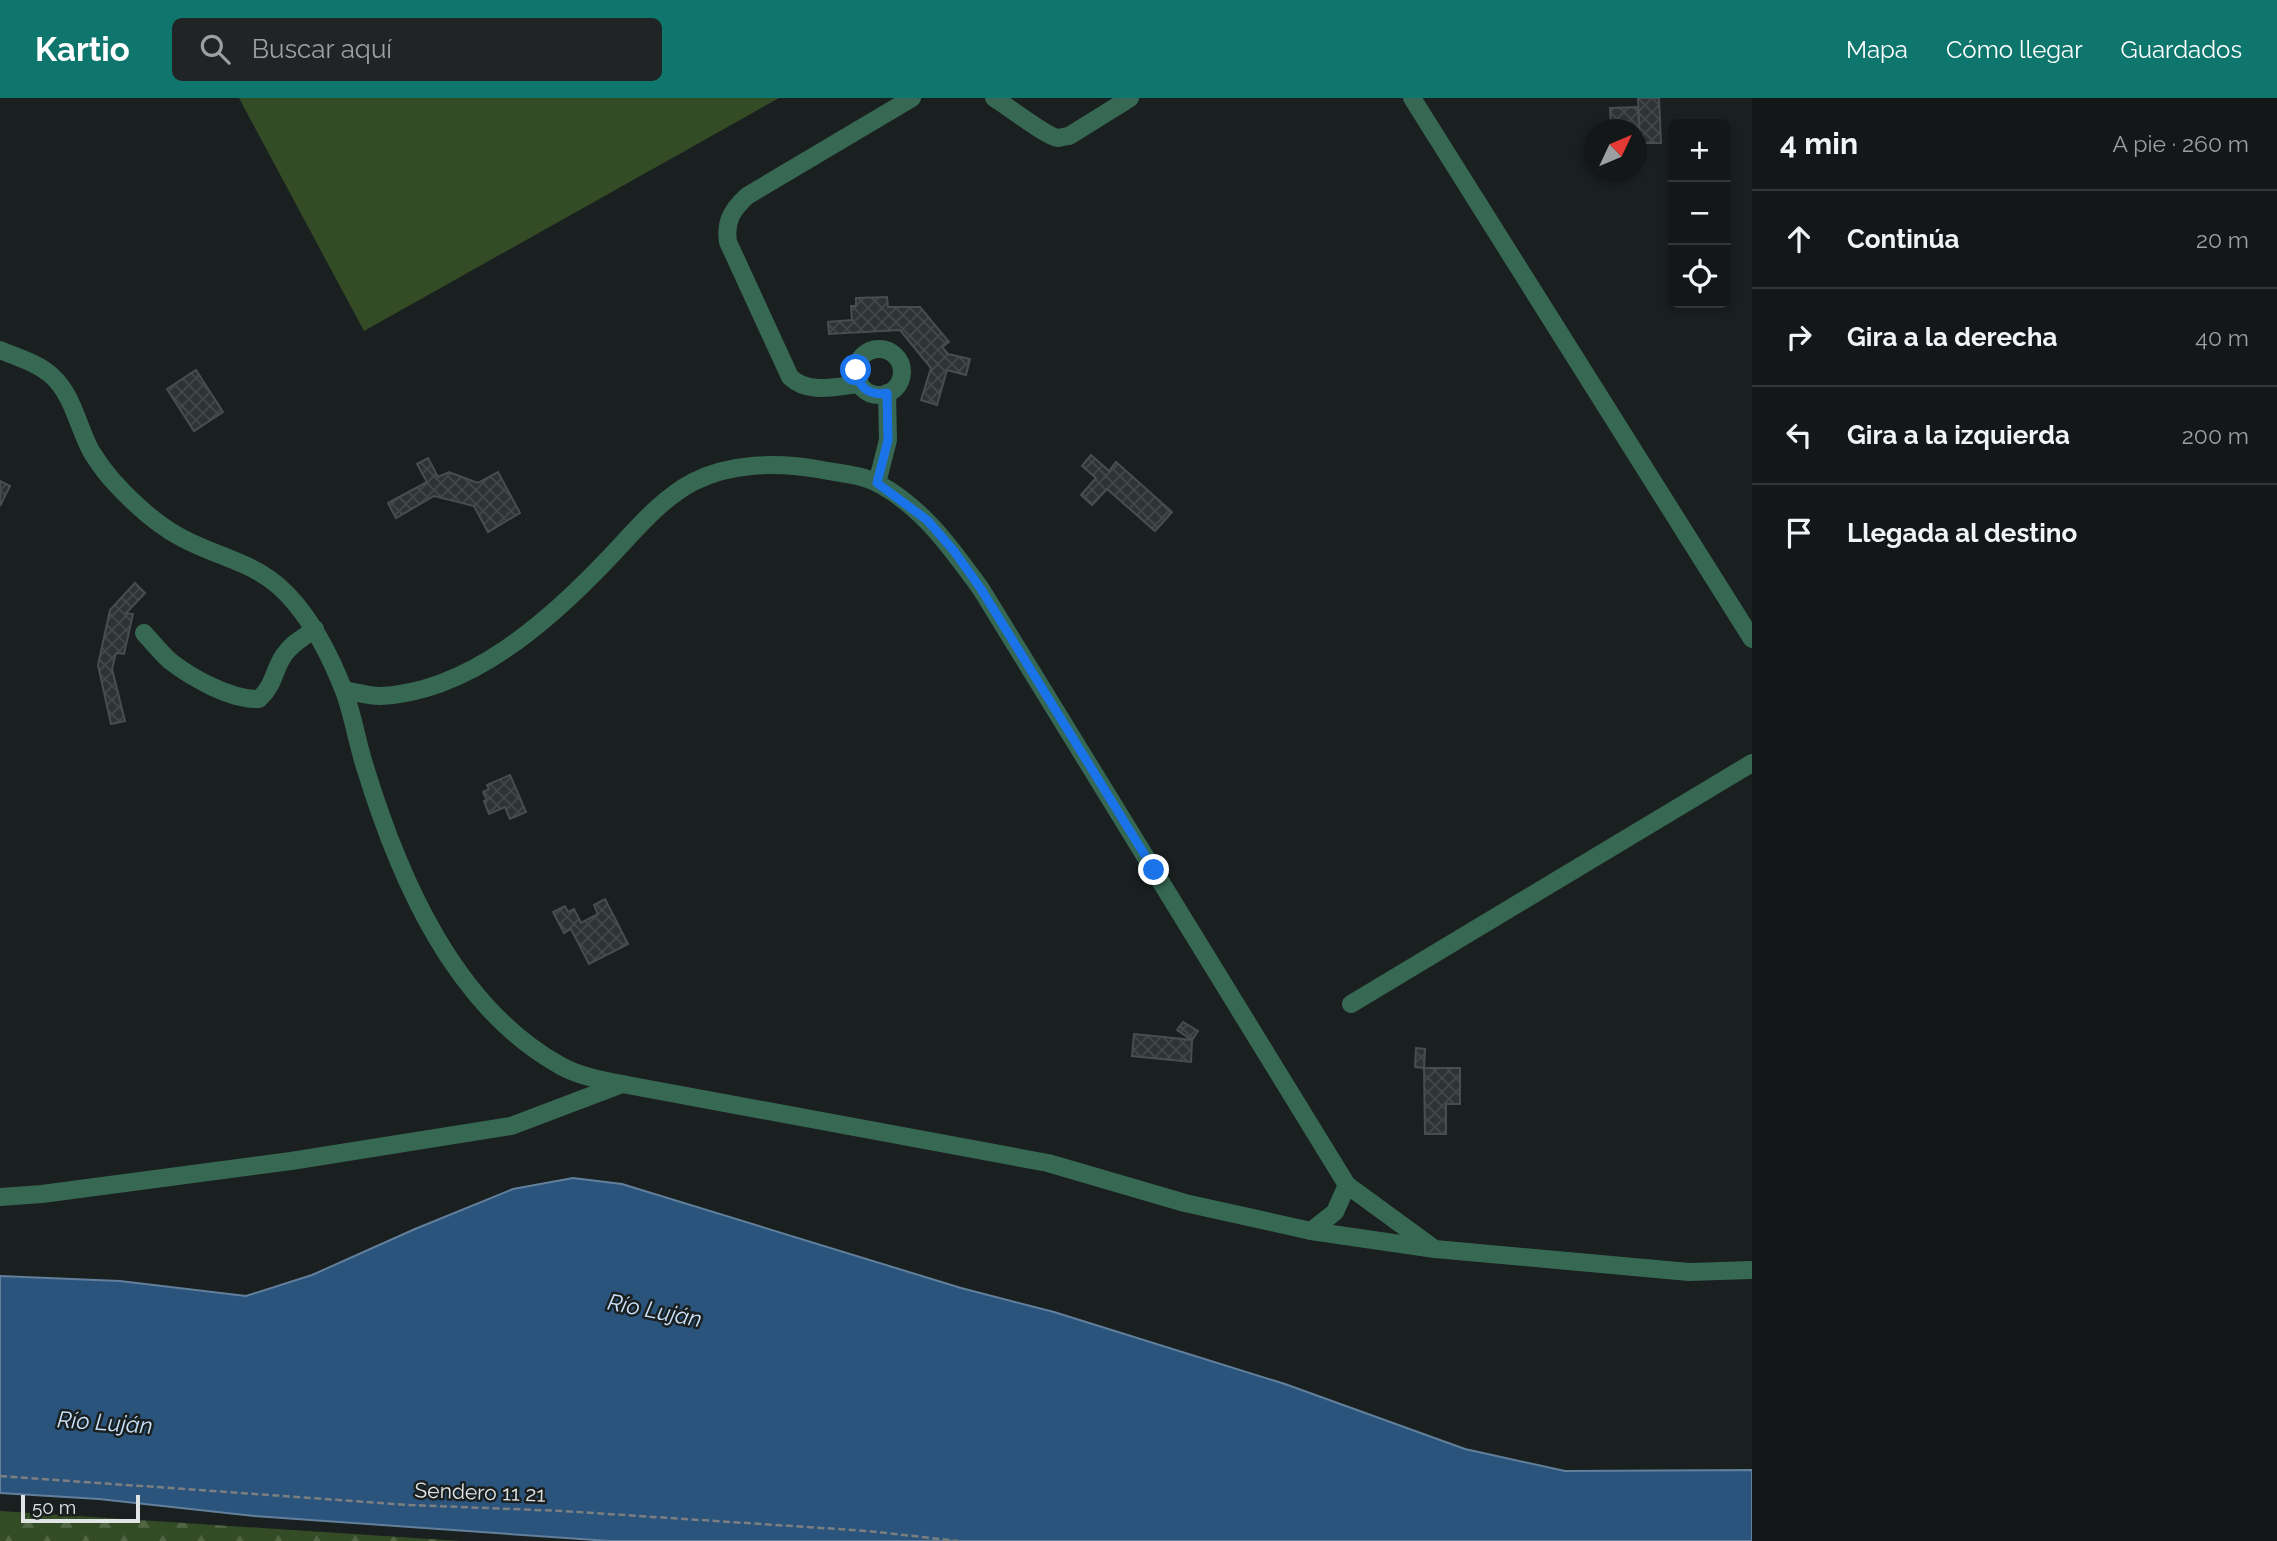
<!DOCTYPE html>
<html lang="es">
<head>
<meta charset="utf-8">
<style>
  :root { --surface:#141717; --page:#212424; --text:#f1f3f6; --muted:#9d9fa1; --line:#333636; --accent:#0f766e }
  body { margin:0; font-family:Raleway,sans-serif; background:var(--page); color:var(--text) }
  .controls { position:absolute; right:21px; top:21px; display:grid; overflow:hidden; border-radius:10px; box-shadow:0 4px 10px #0003 }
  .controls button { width:63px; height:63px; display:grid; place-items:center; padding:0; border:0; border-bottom:2px solid var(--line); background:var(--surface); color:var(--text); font:35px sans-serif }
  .compass { position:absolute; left:1584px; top:21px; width:63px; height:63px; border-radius:50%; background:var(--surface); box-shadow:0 4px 10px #0003; rotate:46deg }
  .scale { position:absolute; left:21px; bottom:18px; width:119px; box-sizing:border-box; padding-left:7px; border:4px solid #e2e5e5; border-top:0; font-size:19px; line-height:24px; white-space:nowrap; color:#e2e5e5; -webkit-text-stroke:5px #1a1f1f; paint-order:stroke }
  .stop { position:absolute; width:21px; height:21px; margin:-16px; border:5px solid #1a73e8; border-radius:50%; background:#fff }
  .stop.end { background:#1a73e8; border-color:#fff; box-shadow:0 2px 7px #0008 }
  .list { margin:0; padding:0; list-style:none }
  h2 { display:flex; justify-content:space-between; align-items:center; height:91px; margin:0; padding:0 28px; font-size:30px }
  h2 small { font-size:23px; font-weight:400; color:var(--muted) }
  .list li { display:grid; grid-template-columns:46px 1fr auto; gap:21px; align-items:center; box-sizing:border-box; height:98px; padding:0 28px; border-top:2px solid var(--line) }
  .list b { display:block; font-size:26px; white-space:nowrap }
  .list em { font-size:23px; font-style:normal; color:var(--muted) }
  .icon { flex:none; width:38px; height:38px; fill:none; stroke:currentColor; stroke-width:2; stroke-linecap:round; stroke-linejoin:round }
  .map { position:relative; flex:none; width:1752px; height:1443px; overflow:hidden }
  header { display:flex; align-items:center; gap:42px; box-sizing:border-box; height:98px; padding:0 35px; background:var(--accent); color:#fff }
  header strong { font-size:33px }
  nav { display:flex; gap:38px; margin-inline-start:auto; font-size:24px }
  .search { width:490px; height:63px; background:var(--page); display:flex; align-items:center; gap:18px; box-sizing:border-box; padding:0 24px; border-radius:10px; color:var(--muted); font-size:26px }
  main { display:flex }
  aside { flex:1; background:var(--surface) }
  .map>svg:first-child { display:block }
  .forest { fill:url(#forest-firs) }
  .pitch { fill:#344c26 }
  .water { fill:#2b547d; stroke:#62809c; stroke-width:2 }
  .building { fill:url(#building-cross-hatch); stroke:#484d4f; stroke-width:2 }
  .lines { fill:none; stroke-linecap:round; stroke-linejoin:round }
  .path { stroke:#7b7f7f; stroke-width:2.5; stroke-dasharray:7 3.5; stroke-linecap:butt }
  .minor { stroke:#376853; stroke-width:18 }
  .route { stroke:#1a73e8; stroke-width:9 }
  .labels { text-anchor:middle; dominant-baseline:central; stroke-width:5; stroke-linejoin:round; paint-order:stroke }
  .street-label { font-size:21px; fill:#e2e5e5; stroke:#1a1f1f }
  .water-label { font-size:23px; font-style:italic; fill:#c9e2fc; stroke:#1a1f1f }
</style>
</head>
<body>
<header>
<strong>Kartio</strong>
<div class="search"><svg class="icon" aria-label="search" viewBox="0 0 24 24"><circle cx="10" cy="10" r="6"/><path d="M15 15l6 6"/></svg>Buscar aquí</div>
<nav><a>Mapa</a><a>Cómo llegar</a><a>Guardados</a></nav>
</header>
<main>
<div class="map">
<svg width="1752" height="1443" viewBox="0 0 1752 1443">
  <defs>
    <pattern id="forest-firs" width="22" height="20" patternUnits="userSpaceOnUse" patternTransform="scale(1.75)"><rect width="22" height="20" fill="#344c26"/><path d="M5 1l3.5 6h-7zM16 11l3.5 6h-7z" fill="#516645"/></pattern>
    <pattern id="building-cross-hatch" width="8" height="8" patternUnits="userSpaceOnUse" patternTransform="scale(1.75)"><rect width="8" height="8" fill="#2e3334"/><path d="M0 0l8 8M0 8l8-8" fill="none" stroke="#424748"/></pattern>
  </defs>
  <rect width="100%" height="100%" fill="#1a1f1f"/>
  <polygon class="forest" points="0,1413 461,1443 0,1443"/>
  <polygon class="pitch" points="239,0 779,0 364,233"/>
  <polygon class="water" points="573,1080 622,1086 961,1190 1054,1214 1285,1286 1465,1351 1565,1373 1752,1372 1752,1443 609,1443 254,1418 99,1401 0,1395 0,1178 120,1183 246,1198 312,1177 415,1131 513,1091"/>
  <g class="building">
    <polygon points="1638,0 1659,0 1661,45 1640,45"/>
    <polygon points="1638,9 1639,29 1611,30 1610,10"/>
    <polygon points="887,199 888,209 920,209 949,244 942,249 948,256 970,261 966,277 947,272 937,307 921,302 931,270 900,232 829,236 828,224 852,222 851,208 856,208 856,200"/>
    <polygon points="196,272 223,314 194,333 167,291"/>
    <polygon points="1091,357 1109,373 1116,364 1172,414 1155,433 1107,391 1092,407 1081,397 1096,380 1082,368"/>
    <polygon points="428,360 438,379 449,374 478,385 498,374 520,415 488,434 474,408 434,398 396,420 388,405 427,384 417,366"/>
    <polygon points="0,383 10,388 0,408"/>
    <polygon points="135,485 145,495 126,515 133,516 124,556 116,555 112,571 125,623 111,626 98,567 110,512"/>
    <polygon points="510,677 526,714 510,721 505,709 489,716 484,703 487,702 483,694 489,691 487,687"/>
    <polygon points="605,801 628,846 589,866 571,831 564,835 553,814 565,808 568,814 574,811 581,825 598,816 594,807"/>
    <polygon points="1183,924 1198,933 1192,942 1177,932"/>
    <polygon points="1134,936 1192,942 1191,964 1132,958"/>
    <polygon points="1416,950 1425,951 1424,970 1415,969"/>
    <polygon points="1424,970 1460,970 1460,1006 1446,1006 1446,1036 1425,1036"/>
  </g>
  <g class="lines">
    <polyline class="path" points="0,1378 410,1407 563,1413 868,1433 958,1443"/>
    <g class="minor">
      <path d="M994 0C1006 7 1047 39 1058 40 1059 40 1067 38 1069 38L1130 0"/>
      <polyline points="1412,0 1752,541"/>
      <circle cx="879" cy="274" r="23"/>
      <path d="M0 252C17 259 38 265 52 278 73 297 78 329 91 353 97 363 105 374 113 383 133 405 155 426 182 440 225 463 262 464 295 505 316 530 332 562 344 593 353 617 357 644 365 669 399 780 454 909 561 968 579 978 601 982 622 986L1048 1065 1185 1105 1311 1133 1435 1151 1689 1174 1752 1172"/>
      <path d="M860 286C836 288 809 297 790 279L728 144C725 123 732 112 747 98L912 0"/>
      <polyline points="877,385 888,342 887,295"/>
      <path d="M144 535C152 544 161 555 170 563 192 580 231 602 259 601 275 586 273 573 284 557 291 546 304 539 315 531"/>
      <path d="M344 592C355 594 368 598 380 598 469 594 549 523 607 462 633 435 659 402 693 384 730 365 777 364 817 371 837 375 861 376 879 386 923 410 952 451 981 491L1347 1087 1335 1114 1311 1133"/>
      <polyline points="1351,906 1752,665"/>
      <polyline points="1347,1087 1432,1149"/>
      <polyline points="0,1099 42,1096 291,1063 511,1028 622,986"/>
    </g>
  </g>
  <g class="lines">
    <path class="route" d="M856 272C858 290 870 298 887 295L888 342 877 385 927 422 954 453 981 491 1154 772"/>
  </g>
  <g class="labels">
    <g class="street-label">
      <text transform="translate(480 1394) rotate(2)">Sendero 11 21</text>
    </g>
    <g class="water-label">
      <text transform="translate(655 1212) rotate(11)">Río Luján</text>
      <text transform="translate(105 1324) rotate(4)">Río Luján</text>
    </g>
  </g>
</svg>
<div class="controls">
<button>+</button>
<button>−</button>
<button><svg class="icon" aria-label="locate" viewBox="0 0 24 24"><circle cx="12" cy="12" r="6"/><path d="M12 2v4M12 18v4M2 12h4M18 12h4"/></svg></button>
</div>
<svg class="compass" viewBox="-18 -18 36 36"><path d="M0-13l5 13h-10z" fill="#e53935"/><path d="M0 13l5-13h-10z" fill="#9d9fa1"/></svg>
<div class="scale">50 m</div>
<div class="stop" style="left:856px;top:272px"></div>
<div class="stop end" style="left:1154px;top:772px"></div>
</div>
<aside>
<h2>4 min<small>A pie · 260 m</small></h2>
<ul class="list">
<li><svg class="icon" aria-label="ahead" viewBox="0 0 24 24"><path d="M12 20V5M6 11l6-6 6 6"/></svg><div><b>Continúa</b></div><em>20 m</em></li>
<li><svg class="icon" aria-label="right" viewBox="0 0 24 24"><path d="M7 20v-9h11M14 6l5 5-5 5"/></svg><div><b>Gira a la derecha</b></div><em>40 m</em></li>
<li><svg class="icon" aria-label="left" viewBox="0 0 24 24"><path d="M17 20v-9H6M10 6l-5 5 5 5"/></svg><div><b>Gira a la izquierda</b></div><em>200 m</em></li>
<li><svg class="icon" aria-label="arrive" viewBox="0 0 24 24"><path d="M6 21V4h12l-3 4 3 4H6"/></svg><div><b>Llegada al destino</b></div></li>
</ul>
</aside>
</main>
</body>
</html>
